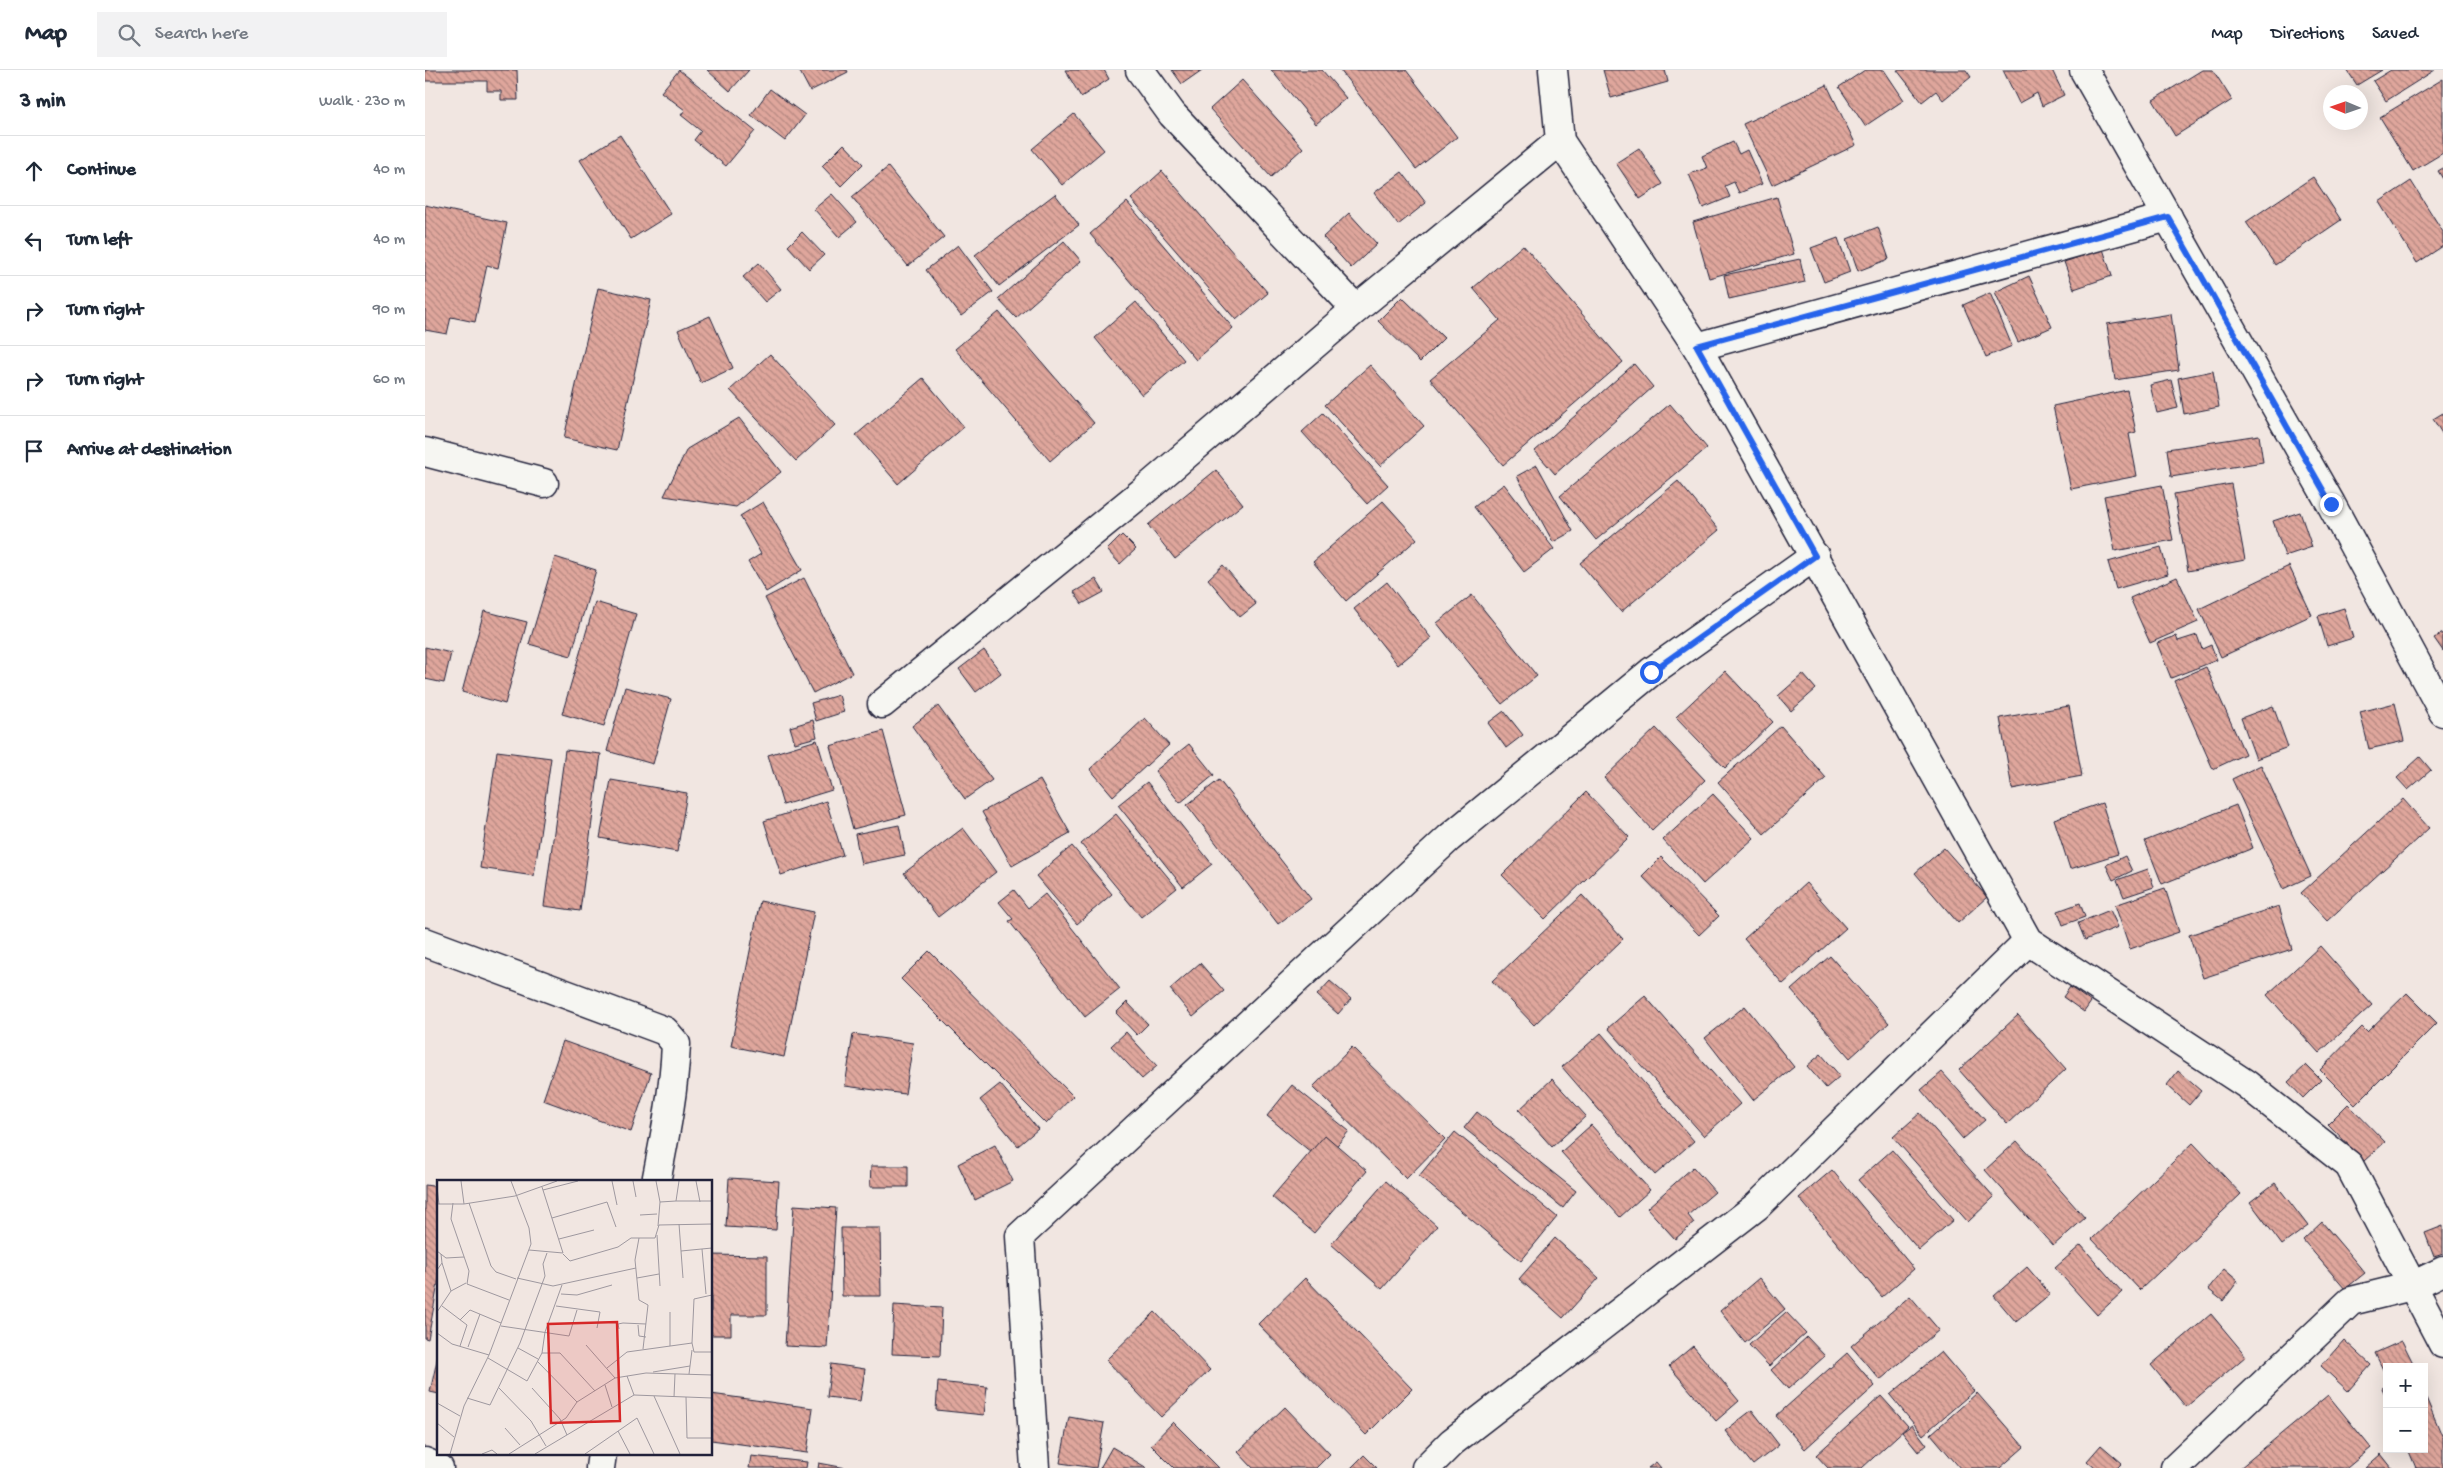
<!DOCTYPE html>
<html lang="en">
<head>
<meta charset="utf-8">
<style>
  :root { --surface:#fff; --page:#f2f2f3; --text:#1f2937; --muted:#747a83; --line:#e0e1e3 }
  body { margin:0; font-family:"Gochi Hand",sans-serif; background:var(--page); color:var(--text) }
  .controls { position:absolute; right:15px; bottom:15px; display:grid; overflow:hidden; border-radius:0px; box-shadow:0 5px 20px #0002 }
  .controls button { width:45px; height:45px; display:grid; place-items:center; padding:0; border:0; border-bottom:1px solid var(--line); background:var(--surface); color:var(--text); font:25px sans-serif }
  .compass { position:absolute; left:1898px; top:15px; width:45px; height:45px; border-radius:50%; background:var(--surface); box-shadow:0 5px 20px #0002; rotate:272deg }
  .stop { position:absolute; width:15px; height:15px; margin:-11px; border:4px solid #2563eb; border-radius:50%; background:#fff }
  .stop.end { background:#2563eb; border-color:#fff; box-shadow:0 1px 5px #0008 }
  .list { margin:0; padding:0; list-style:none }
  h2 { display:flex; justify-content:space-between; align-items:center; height:65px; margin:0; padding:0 20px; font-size:21px }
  h2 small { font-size:16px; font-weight:400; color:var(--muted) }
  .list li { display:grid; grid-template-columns:32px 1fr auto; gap:15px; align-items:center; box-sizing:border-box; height:70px; padding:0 20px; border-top:1px solid var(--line) }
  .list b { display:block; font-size:19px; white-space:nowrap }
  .list em { font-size:16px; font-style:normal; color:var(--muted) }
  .icon { flex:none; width:28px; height:28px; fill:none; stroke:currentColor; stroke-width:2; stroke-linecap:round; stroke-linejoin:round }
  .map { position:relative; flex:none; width:2018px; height:1398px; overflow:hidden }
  header { display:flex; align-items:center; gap:30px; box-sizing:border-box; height:70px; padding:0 25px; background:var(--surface); border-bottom:1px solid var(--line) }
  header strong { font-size:24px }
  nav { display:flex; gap:28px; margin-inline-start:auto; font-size:18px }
  .search { width:350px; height:45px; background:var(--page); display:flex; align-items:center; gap:12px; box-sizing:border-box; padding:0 18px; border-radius:0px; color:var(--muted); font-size:19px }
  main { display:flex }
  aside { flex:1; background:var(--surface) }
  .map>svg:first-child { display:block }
  .building { fill:url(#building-back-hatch); stroke:#22223b }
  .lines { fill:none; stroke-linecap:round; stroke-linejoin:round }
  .minor-casing { stroke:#22223b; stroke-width:31 }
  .minor { stroke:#f6f6f2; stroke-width:28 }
  .route { stroke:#2563eb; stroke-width:6 }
  .inset-road { fill:none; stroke:#9e989f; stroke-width:1 }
  .view { fill:#d62828; fill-opacity:0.15; stroke:#d62828; stroke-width:2.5 }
  .inset-edge { fill:none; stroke:#22223b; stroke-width:2.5 }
</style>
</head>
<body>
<header>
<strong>Map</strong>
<div class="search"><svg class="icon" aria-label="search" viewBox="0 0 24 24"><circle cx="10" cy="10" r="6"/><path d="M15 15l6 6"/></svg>Search here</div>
<nav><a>Map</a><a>Directions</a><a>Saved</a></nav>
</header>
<main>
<aside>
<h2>3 min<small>Walk · 230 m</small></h2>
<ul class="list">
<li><svg class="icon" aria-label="ahead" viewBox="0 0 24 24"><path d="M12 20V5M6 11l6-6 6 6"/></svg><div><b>Continue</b></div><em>40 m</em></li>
<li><svg class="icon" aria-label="left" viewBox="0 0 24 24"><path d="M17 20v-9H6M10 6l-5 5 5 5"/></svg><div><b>Turn left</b></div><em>40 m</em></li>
<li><svg class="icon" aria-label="right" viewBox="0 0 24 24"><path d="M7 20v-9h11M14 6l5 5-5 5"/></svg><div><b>Turn right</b></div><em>90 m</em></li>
<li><svg class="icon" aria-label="right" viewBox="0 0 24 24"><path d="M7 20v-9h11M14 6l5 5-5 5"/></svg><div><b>Turn right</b></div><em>60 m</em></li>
<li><svg class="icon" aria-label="arrive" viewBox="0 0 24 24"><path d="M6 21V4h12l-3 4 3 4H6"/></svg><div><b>Arrive at destination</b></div></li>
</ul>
</aside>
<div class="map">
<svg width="2018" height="1398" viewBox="0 0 2018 1398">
  <defs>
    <pattern id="building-back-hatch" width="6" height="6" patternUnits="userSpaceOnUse" patternTransform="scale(1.25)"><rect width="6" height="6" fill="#dfa69c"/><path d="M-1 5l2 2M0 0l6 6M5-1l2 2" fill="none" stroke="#b48780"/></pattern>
  </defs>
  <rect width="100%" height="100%" fill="#f1e6e1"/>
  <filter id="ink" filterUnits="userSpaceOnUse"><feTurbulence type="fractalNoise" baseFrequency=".02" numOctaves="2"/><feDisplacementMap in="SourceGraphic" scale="10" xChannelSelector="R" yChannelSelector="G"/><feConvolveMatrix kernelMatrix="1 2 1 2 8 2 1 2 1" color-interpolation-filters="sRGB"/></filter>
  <g filter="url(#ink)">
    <g class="building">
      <polygon points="0,0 92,0 93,30 76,30 76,21 62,21 62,11 0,11"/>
      <polygon points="254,0 330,61 301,96 269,70 276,61 256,45 260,40 236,22"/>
      <polygon points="282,0 324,0 305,21"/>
      <polygon points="374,0 422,0 423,2 385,21"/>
      <polygon points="640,0 679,0 684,9 656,27"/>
      <polygon points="747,0 777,0 757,14"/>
      <polygon points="846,0 897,0 921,28 891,54"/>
      <polygon points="915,0 981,0 1032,67 991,99"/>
      <polygon points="1178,0 1240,0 1243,12 1186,28"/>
      <polygon points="1440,0 1459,0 1479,30 1440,56 1414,17"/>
      <polygon points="1472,0 1541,0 1546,7 1518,30 1511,21 1497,32"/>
      <polygon points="1578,0 1627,0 1639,25 1617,36 1612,23 1594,33"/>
      <polygon points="1777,0 1788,0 1807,30 1750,66 1728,30"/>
      <polygon points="1922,0 1957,0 1932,15"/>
      <polygon points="1966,0 2010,0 1961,31 1948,11"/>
      <polygon points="2018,9 2018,83 1988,101 1955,47"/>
      <polygon points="817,10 878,78 846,107 785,39"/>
      <polygon points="1402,15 1431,75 1347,115 1318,54"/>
      <polygon points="345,19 380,45 360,71 326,45"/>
      <polygon points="649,44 679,80 637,115 607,79"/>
      <polygon points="195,65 246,144 206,169 155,90"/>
      <polygon points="1308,72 1314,84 1322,80 1337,114 1314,123 1309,112 1300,116 1305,127 1278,138 1264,104 1282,98 1277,86"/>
      <polygon points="419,74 438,94 416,116 397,96"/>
      <polygon points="1214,78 1238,114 1215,129 1191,93"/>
      <polygon points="463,97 519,167 483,196 427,127"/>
      <polygon points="2018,98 2018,109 2013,101"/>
      <polygon points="737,101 843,223 811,250 706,129"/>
      <polygon points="977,102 1001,133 973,155 949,123"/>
      <polygon points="1888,107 1916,150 1850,195 1821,152"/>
      <polygon points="1986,111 2018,162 2018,176 1992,193 1954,132"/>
      <polygon points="407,124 432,152 414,167 389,139"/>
      <polygon points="630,124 654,155 574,216 550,185"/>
      <polygon points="1352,127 1369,184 1284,208 1268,152"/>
      <polygon points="702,132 808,258 771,290 665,164"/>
      <polygon points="0,135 82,153 73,198 62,195 50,252 26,247 22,264 0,260"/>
      <polygon points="924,143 952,174 926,198 898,167"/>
      <polygon points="1453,157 1464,189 1433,201 1422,169"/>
      <polygon points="377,162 399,185 384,199 363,176"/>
      <polygon points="1413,168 1425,202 1399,212 1386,178"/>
      <polygon points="639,171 656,191 591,248 573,229"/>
      <polygon points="533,175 568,222 536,246 501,200"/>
      <polygon points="1098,175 1198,292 1078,395 1005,309 1075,250 1048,218"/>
      <polygon points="1678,179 1687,206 1649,219 1639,192"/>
      <polygon points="1375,189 1380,212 1304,229 1299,205"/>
      <polygon points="334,193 356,219 340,232 318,207"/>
      <polygon points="1604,206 1627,257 1593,272 1570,222"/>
      <polygon points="173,218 226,230 192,380 139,368"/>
      <polygon points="1565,223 1587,276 1561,287 1538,235"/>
      <polygon points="977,227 1019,268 995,292 953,251"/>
      <polygon points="711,232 759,290 717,325 670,268"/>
      <polygon points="574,242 669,353 625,391 530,279"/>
      <polygon points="1746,244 1754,300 1690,310 1682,254"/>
      <polygon points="285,246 308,298 276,313 253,260"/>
      <polygon points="345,284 410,355 371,391 305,320"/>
      <polygon points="1209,294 1228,317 1130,404 1110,381"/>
      <polygon points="945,295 999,356 955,396 900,335"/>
      <polygon points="1788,301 1794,337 1759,344 1753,308"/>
      <polygon points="498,308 539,357 473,414 431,365"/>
      <polygon points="1746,310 1753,338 1732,343 1725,315"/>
      <polygon points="1702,320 1711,362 1704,364 1712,406 1646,419 1628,336"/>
      <polygon points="1245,334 1282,378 1171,470 1135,426"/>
      <polygon points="898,343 963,415 942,434 877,362"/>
      <polygon points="2018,343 2018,365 2008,349"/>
      <polygon points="314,348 356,402 311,437 239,426 262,379"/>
      <polygon points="1834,365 1838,392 1746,407 1742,379"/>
      <polygon points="1112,395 1148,461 1128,472 1092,406"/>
      <polygon points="791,400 818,434 750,489 723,455"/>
      <polygon points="1253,411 1294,460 1196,542 1155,493"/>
      <polygon points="1079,414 1129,479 1099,502 1049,437"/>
      <polygon points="1806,414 1820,490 1763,501 1749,424"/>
      <polygon points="1737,415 1748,470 1690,481 1679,426"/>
      <polygon points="958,431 992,469 921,531 888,492"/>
      <polygon points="338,432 377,500 341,522 323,492 336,484 315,446"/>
      <polygon points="1875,442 1887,477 1860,486 1848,451"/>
      <polygon points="697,465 711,479 695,494 682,480"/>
      <polygon points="1736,477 1743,504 1691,519 1683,492"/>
      <polygon points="130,487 171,500 146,586 104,574"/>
      <polygon points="798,495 831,534 815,547 783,509"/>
      <polygon points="1864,496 1887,545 1796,587 1774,539"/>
      <polygon points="1752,507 1773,552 1725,573 1705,528"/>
      <polygon points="379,508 427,603 388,623 340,528"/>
      <polygon points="671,509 679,522 657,534 649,522"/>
      <polygon points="962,512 1006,568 973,595 929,539"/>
      <polygon points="1047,525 1112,606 1077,634 1012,553"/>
      <polygon points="170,532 211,544 179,656 137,644"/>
      <polygon points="1919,538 1928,568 1902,576 1893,546"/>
      <polygon points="59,541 102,552 80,634 37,622"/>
      <polygon points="2018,563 2018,581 2009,568"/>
      <polygon points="1772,565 1777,579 1786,575 1792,590 1746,608 1732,573 1751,566 1753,571"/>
      <polygon points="0,577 26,583 19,613 0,609"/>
      <polygon points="559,580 576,603 551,622 534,599"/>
      <polygon points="1781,597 1820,684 1788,699 1749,611"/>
      <polygon points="1300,601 1348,652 1300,698 1251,647"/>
      <polygon points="1378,604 1391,619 1366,641 1353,626"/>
      <polygon points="200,617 246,629 228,694 182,681"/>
      <polygon points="414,625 419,642 391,651 386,633"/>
      <polygon points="1970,633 1979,671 1944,679 1935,642"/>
      <polygon points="513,636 567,710 540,729 487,656"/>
      <polygon points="1644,636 1657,706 1587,719 1575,648"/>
      <polygon points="1848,636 1863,677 1831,689 1816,648"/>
      <polygon points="1079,641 1098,665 1081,678 1063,653"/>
      <polygon points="720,648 744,675 688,726 665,699"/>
      <polygon points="388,650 392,667 370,673 365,657"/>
      <polygon points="1356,656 1401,708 1339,764 1293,712"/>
      <polygon points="1231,658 1280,710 1227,760 1179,708"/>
      <polygon points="458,661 481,745 428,759 405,676"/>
      <polygon points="392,670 407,720 358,735 343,685"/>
      <polygon points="764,674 789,705 755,733 730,701"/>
      <polygon points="140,680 176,684 155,841 119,836"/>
      <polygon points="72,681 126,688 109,806 55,798"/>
      <polygon points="1995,687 2006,700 1983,720 1972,708"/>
      <polygon points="1836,695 1886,806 1858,819 1807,709"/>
      <polygon points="186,710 262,723 252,782 175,768"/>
      <polygon points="615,710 645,763 587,796 557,742"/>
      <polygon points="794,710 886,829 853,854 762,735"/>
      <polygon points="722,712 787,794 758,817 693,735"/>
      <polygon points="1161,722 1204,767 1120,849 1077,805"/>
      <polygon points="1288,724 1329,768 1278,814 1238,770"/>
      <polygon points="1978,729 2004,758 1902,851 1876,823"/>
      <polygon points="401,731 418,785 356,805 339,751"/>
      <polygon points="1677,733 1693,784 1645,799 1629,749"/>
      <polygon points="1811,735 1828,778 1737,814 1720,771"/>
      <polygon points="691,744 752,818 716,847 656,774"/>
      <polygon points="474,755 480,785 436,794 430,764"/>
      <polygon points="538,758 571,802 513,847 479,803"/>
      <polygon points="647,776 687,824 652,854 611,806"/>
      <polygon points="1519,778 1562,827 1533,853 1490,803"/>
      <polygon points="1700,786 1707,801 1688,810 1681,795"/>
      <polygon points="1236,787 1294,846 1274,865 1217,806"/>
      <polygon points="1723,799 1729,817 1699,827 1692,810"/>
      <polygon points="1381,813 1421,858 1358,914 1319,869"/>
      <polygon points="1740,818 1754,862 1705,879 1690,835"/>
      <polygon points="589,820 603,838 620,824 695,919 660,947 584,851 588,849 574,832"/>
      <polygon points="1157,825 1198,869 1109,955 1067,911"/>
      <polygon points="335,831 389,842 359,987 306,976"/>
      <polygon points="1655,833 1660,847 1638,855 1633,841"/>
      <polygon points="1854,836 1867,879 1778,908 1764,865"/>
      <polygon points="1685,840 1693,857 1660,870 1653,853"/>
      <polygon points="1895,876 1947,935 1894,983 1842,925"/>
      <polygon points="504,881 648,1026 621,1054 476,909"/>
      <polygon points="1405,886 1464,953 1425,988 1366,920"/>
      <polygon points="775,893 799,921 768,947 745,919"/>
      <polygon points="905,911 926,929 913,944 892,925"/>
      <polygon points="1645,917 1666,932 1659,942 1638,927"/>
      <polygon points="1982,923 2012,953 1930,1035 1895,1000 1937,957 1942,962"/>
      <polygon points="1220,926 1315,1034 1279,1066 1183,958"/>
      <polygon points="702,932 723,954 712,965 691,943"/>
      <polygon points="1320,936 1369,997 1328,1030 1280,968"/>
      <polygon points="1593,945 1641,999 1582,1054 1534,1000"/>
      <polygon points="701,962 732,996 717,1009 686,976"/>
      <polygon points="1176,963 1269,1071 1230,1105 1137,997"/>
      <polygon points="428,964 488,973 480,1024 420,1016"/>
      <polygon points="138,971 226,1003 206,1062 118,1030"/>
      <polygon points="927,977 1020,1069 981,1109 888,1017"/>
      <polygon points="1396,984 1415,1006 1401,1018 1382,996"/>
      <polygon points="1881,995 1896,1010 1878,1028 1863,1012"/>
      <polygon points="1753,1001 1776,1021 1764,1035 1742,1015"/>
      <polygon points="1517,1002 1560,1050 1538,1069 1496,1020"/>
      <polygon points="1127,1009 1161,1046 1127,1077 1094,1040"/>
      <polygon points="575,1014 613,1059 593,1076 555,1030"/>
      <polygon points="867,1015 924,1061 898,1092 842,1046"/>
      <polygon points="1923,1034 1960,1072 1939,1091 1903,1054"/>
      <polygon points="1052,1042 1151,1121 1138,1138 1039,1058"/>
      <polygon points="1495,1043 1569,1127 1543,1152 1468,1067"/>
      <polygon points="1166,1055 1225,1120 1195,1147 1136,1082"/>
      <polygon points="1030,1062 1132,1147 1096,1191 994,1106"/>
      <polygon points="900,1065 942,1101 889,1163 847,1127"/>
      <polygon points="1592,1071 1660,1148 1628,1176 1560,1100"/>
      <polygon points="1768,1073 1816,1124 1715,1220 1667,1169"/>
      <polygon points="570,1075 588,1111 550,1130 533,1094"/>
      <polygon points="1467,1080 1528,1150 1494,1180 1433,1110"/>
      <polygon points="446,1096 483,1096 483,1117 445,1117"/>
      <polygon points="1268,1097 1290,1122 1263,1145 1269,1153 1250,1169 1222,1138"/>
      <polygon points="1407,1100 1489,1199 1457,1227 1374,1128"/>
      <polygon points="304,1108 354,1111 351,1160 301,1157"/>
      <polygon points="961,1111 1012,1156 957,1219 906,1174"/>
      <polygon points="1850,1113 1883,1156 1857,1175 1825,1132"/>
      <polygon points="0,1115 14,1117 14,1208 3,1269 0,1268"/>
      <polygon points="369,1135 411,1138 402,1278 360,1276"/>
      <polygon points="1897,1152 1940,1203 1920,1219 1878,1170"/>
      <polygon points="2018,1156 2018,1184 2009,1187 2000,1163"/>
      <polygon points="416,1158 455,1158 456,1226 417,1226"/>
      <polygon points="1130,1168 1174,1208 1138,1248 1094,1209"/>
      <polygon points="1656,1175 1697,1222 1672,1245 1630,1198"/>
      <polygon points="286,1185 342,1186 342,1245 306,1245 306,1265 286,1265"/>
      <polygon points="1602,1197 1625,1224 1591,1252 1569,1226"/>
      <polygon points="1799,1199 1813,1211 1798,1231 1783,1219"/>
      <polygon points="880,1208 987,1319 941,1365 833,1254"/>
      <polygon points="1334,1208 1360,1239 1320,1273 1295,1241"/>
      <polygon points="1485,1226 1514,1260 1455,1310 1426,1276"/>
      <polygon points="469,1235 517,1238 515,1286 467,1284"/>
      <polygon points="730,1242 785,1300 736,1347 681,1290"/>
      <polygon points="1361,1242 1381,1263 1344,1296 1324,1275"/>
      <polygon points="1786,1244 1821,1286 1761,1337 1726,1295"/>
      <polygon points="1382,1267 1400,1286 1363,1319 1346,1300"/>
      <polygon points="1919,1270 1946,1295 1923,1321 1896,1296"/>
      <polygon points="1977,1271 1990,1297 1962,1297 1962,1308 1950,1283"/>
      <polygon points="1268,1276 1314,1331 1291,1351 1244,1296"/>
      <polygon points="14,1281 14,1324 5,1322"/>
      <polygon points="1516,1282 1549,1321 1498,1365 1465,1325"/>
      <polygon points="1422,1283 1450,1316 1380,1379 1351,1346"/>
      <polygon points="406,1294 440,1299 435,1331 402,1327"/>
      <polygon points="513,1312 562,1317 559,1345 511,1340"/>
      <polygon points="1962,1316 1962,1329 1957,1318"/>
      <polygon points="1552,1323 1599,1377 1575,1398 1535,1398 1506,1364"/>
      <polygon points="1999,1323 2018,1368 2018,1398 1991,1398 1983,1379 1999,1379"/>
      <polygon points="286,1324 388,1338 382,1383 286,1370"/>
      <polygon points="1903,1325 1946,1378 1922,1398 1815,1398"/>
      <polygon points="1456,1326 1483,1356 1437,1398 1403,1398 1391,1385"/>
      <polygon points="860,1337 905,1384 891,1398 828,1398 813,1382"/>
      <polygon points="1327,1340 1354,1375 1328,1395 1300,1361"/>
      <polygon points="644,1347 679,1353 671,1398 635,1393"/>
      <polygon points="748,1352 794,1398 749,1398 726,1375"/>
      <polygon points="1487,1355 1502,1375 1493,1382 1477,1362"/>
      <polygon points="1676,1375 1697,1393 1692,1398 1670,1398 1662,1391"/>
      <polygon points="687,1377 722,1398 675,1398"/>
      <polygon points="1956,1384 1967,1398 1940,1398"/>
      <polygon points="939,1385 952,1398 926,1398"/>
      <polygon points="326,1386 382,1392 381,1398 324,1398"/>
      <polygon points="1231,1392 1236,1398 1223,1398"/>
      <polygon points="394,1393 421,1398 393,1398"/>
    </g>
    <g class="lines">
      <defs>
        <g id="minor">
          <polyline points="715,0 747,44 931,239"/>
          <polyline points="1128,0 1135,71 1272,277 1603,871 1821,1014 1924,1095 2018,1274"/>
          <polyline points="1659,0 1906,434 2018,642"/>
          <polyline points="1272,277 1743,147"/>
          <polyline points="0,382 119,413"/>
          <polyline points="457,634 721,419 931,239 1135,71"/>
          <path d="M0 872 240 961 251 974C249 1021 240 1066 231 1112"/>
          <polyline points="0,1392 14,1398"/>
          <polyline points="175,1398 177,1384"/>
          <polyline points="610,1398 595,1166 1024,768 1226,602 1390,486"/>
          <polyline points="1001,1398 1027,1372 1332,1136 1603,871"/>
          <polyline points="1750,1398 1926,1231 1987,1216 2018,1201"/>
        </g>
      </defs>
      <use href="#minor" class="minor-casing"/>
      <use href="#minor" class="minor"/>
    </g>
  </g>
  <g class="lines" filter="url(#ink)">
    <polyline class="route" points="1226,602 1390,486 1272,276 1743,147 1906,434"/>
  </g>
  <g transform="translate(12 1110)">
    <rect width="275" height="275" fill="#f1e6e1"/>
    <path class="inset-road" d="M24 1 27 24M175 1 180 25M196 1 199 17M219 1 223 22 221 46M259 1 263 22M0 7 2 24M106 10 141 1M239 21H275M223 22 239 21 242 1M16 23 14 39 32 91 30 104 72 120M32 23 54 86 59 92 79 99M0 24H27L78 16 120 1M203 35 220 34M115 38 170 22 179 47M242 44 246 98M220 55 223 106M202 58 198 80 202 120 211 125 206 169M122 59 157 50M265 69 269 114M92 70 126 73 105 7M0 71 9 78 27 77M244 71 275 68M126 74 133 81 181 67 194 58H218L222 45 275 44M5 83 14 111M0 90 5 83 4 74M80 98 116 106 199 88M200 98 222 94M124 114 140 115 175 105M275 115 257 119 255 163 257 172H275M5 126 30 145 23 166M119 126 163 132 160 148M0 132 14 111 29 103M23 140 33 130 64 143M201 145 202 156 209 157M64 146 132 156 140 130M182 149 181 144 186 143 209 144M0 153 15 164 52 175M149 165 178 198M233 166V132M31 167 43 134M81 168 101 179M105 173H123L158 211M51 178 90 201 105 173 108 152 125 105M101 182 140 222M170 188 190 172 255 163M216 192 253 186M252 194 255 170M190 196 197 215M168 205 175 227M62 208 94 241 109 266M95 208 123 239 130 255M217 216 243 274M237 217 238 194M249 217 250 258H275M30 218 53 225 83 163 108 96 106 84 110 73M0 223 23 236M0 243 17 257M68 248 83 265M181 251 193 274M13 274 27 226 52 175 94 64 92 48 74 1M45 274 55 270 60 274M72 274 129 238 140 222 178 198 209 193 275 195M98 274 197 215 275 218M148 274 200 238 217 274"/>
    <path class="view" d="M180 142 183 241 114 243 111 144Z"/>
    <rect width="275" height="275" class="inset-edge"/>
  </g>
</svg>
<div class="controls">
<button>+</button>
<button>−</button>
</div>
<svg class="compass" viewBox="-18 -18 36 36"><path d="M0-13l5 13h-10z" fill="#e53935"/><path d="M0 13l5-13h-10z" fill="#747a83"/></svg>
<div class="stop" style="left:1226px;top:602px"></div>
<div class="stop end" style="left:1906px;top:434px"></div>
</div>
</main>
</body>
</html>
